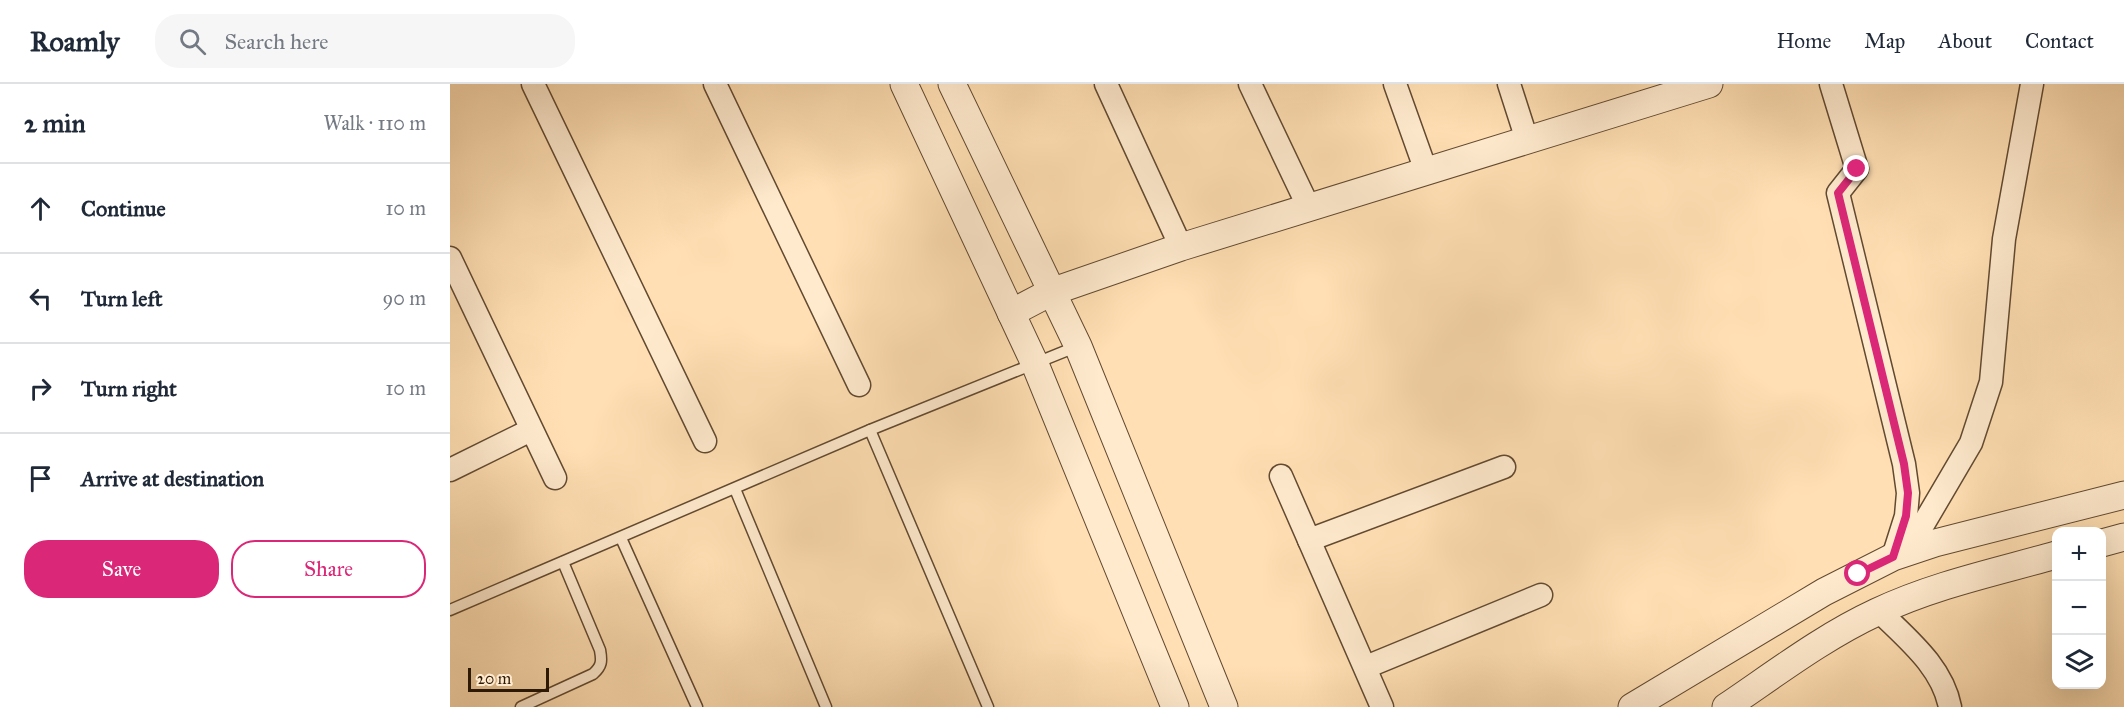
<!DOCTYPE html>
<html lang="en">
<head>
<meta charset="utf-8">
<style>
  :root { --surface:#fff; --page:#f6f6f7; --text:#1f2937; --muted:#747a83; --line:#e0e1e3; --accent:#db2777 }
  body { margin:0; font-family:"IM FELL Great Primer",serif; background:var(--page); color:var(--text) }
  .controls { position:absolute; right:18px; bottom:18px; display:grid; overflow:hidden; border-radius:12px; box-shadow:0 6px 24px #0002 }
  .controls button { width:54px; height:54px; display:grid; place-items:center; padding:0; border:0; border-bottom:2px solid var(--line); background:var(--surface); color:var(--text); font:30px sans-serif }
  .scale { position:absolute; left:18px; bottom:15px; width:81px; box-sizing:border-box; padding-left:6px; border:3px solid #2e1906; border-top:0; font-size:16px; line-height:21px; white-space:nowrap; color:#2e1906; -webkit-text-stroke:4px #ffeace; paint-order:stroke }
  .stop { position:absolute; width:18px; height:18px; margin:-14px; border:4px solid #db2777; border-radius:50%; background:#fff }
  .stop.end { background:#db2777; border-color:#fff; box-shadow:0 2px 6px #0008 }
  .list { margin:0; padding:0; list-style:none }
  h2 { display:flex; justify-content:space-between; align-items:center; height:78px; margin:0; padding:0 24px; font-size:26px }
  h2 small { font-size:20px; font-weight:400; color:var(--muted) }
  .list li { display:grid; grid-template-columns:39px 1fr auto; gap:18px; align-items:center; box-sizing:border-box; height:90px; padding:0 24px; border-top:2px solid var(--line) }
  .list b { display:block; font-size:22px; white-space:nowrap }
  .list em { font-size:20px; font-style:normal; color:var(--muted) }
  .actions { display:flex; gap:12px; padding:18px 24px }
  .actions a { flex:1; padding:14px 0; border:2px solid var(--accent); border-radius:24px; text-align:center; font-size:21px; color:var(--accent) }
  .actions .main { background:var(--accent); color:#fff }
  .icon { flex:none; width:33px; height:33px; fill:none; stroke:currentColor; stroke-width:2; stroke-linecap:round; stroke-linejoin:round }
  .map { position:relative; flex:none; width:1674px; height:623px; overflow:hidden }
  header { display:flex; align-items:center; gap:36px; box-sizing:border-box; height:84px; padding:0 30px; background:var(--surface); border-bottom:2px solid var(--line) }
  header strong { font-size:28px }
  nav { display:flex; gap:33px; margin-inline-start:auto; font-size:21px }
  .search { width:420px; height:54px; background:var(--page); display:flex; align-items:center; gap:15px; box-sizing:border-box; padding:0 21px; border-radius:24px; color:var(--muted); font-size:22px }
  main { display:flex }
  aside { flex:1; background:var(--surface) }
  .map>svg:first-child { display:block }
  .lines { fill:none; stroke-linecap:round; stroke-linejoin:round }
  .service-casing { stroke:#624a31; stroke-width:13 }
  .minor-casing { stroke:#624a31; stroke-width:25 }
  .tertiary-casing { stroke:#624a31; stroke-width:29 }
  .service { stroke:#ffeace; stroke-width:10 }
  .minor { stroke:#ffeace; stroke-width:22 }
  .tertiary { stroke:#ffeace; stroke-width:27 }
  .route { stroke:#db2777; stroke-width:8 }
</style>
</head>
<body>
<header>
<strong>Roamly</strong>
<div class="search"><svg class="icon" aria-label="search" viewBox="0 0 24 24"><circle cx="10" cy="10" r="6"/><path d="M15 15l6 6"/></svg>Search here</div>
<nav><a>Home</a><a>Map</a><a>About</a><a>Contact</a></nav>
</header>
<main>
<aside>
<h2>2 min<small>Walk · 110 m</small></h2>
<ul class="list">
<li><svg class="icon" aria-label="ahead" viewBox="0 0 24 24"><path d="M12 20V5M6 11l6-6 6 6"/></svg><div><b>Continue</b></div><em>10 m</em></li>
<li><svg class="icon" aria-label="left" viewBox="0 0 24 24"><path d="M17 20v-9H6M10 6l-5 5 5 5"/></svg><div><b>Turn left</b></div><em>90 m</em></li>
<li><svg class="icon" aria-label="right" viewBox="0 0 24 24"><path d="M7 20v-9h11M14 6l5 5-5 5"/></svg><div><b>Turn right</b></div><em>10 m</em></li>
<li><svg class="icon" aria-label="arrive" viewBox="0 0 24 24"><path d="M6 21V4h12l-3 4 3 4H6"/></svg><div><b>Arrive at destination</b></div></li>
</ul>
<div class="actions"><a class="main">Save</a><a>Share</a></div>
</aside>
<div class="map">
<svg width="1674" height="623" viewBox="0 0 1674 623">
  <rect width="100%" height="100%" fill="#ffdfb3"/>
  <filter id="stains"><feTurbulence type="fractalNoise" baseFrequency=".00333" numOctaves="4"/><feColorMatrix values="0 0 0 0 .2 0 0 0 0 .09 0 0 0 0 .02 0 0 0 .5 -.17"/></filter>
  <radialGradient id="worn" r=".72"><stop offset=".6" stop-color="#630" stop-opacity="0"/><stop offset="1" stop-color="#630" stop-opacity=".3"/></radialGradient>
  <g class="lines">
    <defs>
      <g id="service">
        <polyline points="420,346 538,623"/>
        <polyline points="285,405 376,623"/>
        <polyline points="171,454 247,623"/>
        <polyline points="0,526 420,346 628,262"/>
        <path d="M71 623 143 590C152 582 152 577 150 566L113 478"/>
      </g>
      <g id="minor">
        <polyline points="83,0 255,357"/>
        <polyline points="265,0 409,301"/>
        <polyline points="656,0 731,163"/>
        <polyline points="800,0 859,124"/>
        <polyline points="945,0 976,87"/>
        <polyline points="1059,0 1077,56"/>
        <polyline points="1381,0 1407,85 1388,109 1454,380 1458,409 1456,432 1443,473"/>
        <polyline points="0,174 105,394"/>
        <polyline points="0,386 81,346"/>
        <polyline points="831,392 932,623"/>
        <polyline points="859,456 1054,383"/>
        <polyline points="1457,468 1521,359 1541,298 1554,155 1582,0"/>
        <path d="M1429 527C1457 555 1492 582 1500 623"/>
        <polyline points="916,583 1091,511"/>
      </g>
      <g id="tertiary">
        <polyline points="454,0 585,280 725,623"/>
        <polyline points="502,0 628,262 774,623"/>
        <polyline points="561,229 601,208 731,163 1259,0"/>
        <polyline points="1652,459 1674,453"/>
        <polyline points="1182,623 1374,508 1443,473 1485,459 1674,411"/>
        <path d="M1276 623C1325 590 1373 553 1427 528 1484 501 1546 488 1606 471"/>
      </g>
    </defs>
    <use href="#service" class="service-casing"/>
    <use href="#minor" class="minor-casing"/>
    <use href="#tertiary" class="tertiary-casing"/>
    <use href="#service" class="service"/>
    <use href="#minor" class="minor"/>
    <use href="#tertiary" class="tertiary"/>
  </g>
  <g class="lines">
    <polyline class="route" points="1407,85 1388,109 1454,380 1458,409 1456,432 1443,473 1408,490"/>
  </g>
  <rect width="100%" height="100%" filter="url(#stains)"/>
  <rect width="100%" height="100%" fill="url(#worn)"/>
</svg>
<div class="controls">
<button>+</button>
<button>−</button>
<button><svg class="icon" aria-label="layers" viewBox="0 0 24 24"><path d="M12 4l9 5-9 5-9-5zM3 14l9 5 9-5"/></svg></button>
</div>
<div class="scale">20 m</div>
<div class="stop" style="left:1408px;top:490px"></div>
<div class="stop end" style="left:1407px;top:85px"></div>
</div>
</main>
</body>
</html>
